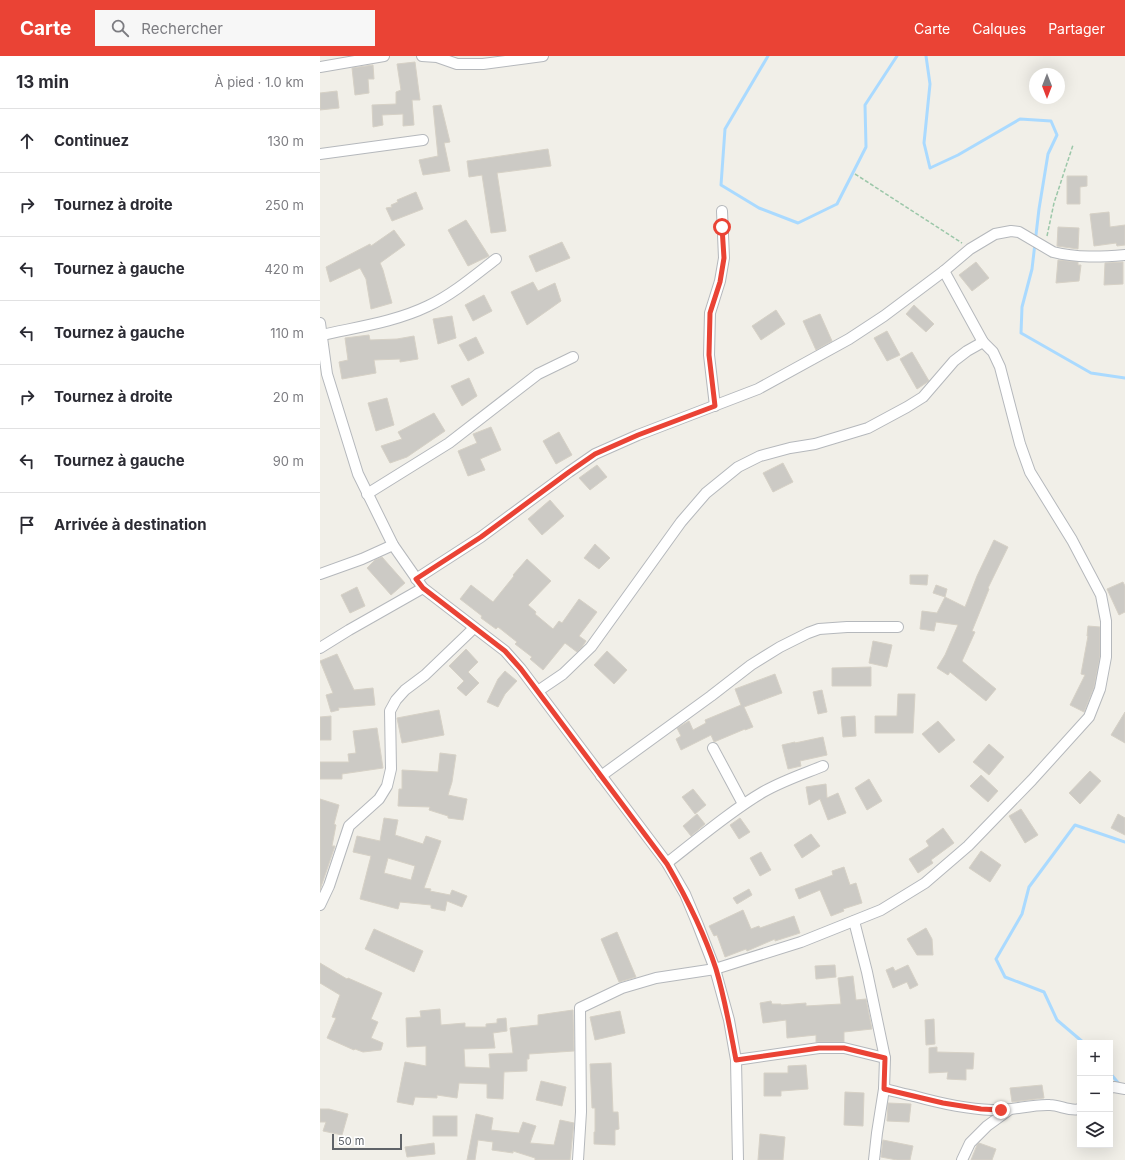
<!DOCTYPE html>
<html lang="fr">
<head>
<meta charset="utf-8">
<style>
  :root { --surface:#fff; --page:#f7f7f7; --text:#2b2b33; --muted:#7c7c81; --line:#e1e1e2; --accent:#ea4335 }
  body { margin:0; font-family:Inter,sans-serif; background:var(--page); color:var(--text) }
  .controls { position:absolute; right:12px; bottom:12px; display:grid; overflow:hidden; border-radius:0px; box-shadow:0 4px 16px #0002 }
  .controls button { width:36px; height:36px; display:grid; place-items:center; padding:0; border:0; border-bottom:1px solid var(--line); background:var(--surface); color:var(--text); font:20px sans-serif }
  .compass { position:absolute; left:709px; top:12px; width:36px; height:36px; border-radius:50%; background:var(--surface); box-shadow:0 4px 16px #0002; rotate:180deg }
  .scale { position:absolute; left:12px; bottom:10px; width:70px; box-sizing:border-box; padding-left:4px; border:2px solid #5f6368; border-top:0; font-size:11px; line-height:14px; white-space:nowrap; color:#5f6368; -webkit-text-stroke:3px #fff; paint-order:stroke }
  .stop { position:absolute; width:12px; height:12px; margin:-9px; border:3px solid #ea4335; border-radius:50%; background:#fff }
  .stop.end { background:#ea4335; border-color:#fff; box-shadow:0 1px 4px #0008 }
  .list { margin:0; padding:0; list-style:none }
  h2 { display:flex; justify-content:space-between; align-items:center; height:52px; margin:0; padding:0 16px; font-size:17px }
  h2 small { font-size:13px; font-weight:400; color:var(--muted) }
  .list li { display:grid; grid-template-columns:26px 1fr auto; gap:12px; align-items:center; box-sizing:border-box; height:64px; padding:0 16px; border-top:1px solid var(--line) }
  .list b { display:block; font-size:15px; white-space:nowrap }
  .list em { font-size:13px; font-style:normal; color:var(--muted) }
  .icon { flex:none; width:22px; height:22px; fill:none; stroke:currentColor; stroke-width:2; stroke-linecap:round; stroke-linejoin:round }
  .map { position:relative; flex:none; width:805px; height:1104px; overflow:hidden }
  header { display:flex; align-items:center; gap:24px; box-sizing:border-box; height:56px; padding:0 20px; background:var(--accent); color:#fff }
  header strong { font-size:19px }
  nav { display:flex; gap:22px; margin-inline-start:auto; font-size:14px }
  .search { width:280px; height:36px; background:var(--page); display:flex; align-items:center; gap:10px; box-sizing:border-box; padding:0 14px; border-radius:0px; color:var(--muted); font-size:15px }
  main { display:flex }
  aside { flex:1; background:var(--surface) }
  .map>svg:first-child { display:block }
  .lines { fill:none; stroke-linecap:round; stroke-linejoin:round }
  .stream { stroke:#aadaff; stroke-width:3 }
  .building { fill:#cccac5; stroke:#d6d1c6; fill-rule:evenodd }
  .street-casing { stroke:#b5b8bc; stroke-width:12 }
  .path { stroke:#9cc7a9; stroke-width:1.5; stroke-dasharray:4 2; stroke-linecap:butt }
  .street { stroke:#fff; stroke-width:10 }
  .route { stroke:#ea4335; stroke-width:5 }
</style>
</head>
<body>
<header>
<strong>Carte</strong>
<div class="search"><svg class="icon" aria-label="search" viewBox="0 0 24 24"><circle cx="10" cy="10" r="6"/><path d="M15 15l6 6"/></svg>Rechercher</div>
<nav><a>Carte</a><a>Calques</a><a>Partager</a></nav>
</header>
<main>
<aside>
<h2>13 min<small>À pied · 1.0 km</small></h2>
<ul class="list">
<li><svg class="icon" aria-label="ahead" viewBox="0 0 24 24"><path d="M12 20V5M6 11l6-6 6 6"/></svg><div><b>Continuez</b></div><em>130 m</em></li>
<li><svg class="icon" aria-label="right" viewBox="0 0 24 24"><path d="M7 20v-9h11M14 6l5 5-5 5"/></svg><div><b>Tournez à droite</b></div><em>250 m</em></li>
<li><svg class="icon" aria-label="left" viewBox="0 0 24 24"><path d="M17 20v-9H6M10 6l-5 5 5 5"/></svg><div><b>Tournez à gauche</b></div><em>420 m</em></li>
<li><svg class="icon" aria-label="left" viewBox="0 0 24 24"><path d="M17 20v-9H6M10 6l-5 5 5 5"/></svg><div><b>Tournez à gauche</b></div><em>110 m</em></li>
<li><svg class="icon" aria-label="right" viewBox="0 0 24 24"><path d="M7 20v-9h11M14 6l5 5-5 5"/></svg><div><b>Tournez à droite</b></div><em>20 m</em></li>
<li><svg class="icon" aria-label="left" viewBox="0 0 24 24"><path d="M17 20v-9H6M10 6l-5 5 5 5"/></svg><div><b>Tournez à gauche</b></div><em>90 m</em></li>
<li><svg class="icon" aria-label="arrive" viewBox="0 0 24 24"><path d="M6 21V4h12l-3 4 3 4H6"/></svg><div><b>Arrivée à destination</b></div></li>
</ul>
</aside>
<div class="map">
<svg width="805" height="1104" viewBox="0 0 805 1104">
  <rect width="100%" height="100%" fill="#f1efe8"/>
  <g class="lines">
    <g class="stream">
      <polyline points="448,0 405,73 401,129 439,152 478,167 517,148 546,91 545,49 577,0"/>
      <polyline points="606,0 610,28 604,87 610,112 638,99 700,63 731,65 737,79 728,98 719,153 712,213 702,251 701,277 771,317 805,322"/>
      <polyline points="764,987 737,964 724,936 685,921 676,903 702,858 709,831 755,769 805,786"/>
      <polyline points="790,1017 800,1029"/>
    </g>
  </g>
  <g class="building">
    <polygon points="95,6 100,44 92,44 94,69 83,70 83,58 62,59 63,69 53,71 52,49 76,48 76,36 81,34 77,8"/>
    <polygon points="53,9 54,23 48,23 49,37 35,39 32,12"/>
    <polygon points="17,35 19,52 0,54 0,37"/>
    <polygon points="121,49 130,86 124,87 130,115 103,119 99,104 118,100 113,50"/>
    <polygon points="228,93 231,110 177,117 186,175 171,177 162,119 149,121 147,105"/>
    <polygon points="747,120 767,120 767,130 760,131 760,148 747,148"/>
    <polygon points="96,136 103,153 72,165 66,152 72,151 71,149 78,146 77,144"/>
    <polygon points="789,156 790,171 805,169 805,189 797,190 796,187 774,190 770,158"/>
    <polygon points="146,164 169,200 148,210 128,174"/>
    <polygon points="738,171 759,172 758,193 737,190"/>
    <polygon points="74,174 85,189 60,207 63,214 72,247 51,253 46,223 40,212 10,226 6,211 50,188 51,190"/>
    <polygon points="242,186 250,202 216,216 209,200"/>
    <polygon points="738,204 758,206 758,209 761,209 759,225 736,227"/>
    <polygon points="656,206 669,222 652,235 639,219"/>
    <polygon points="803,206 803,228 784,229 785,207"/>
    <polygon points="213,226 218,235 235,227 241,245 207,269 191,236"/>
    <polygon points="164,239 172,255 153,265 145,249"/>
    <polygon points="594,249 614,268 606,276 586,258"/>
    <polygon points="456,254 465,268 441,284 432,270"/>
    <polygon points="500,258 512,285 496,294 483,265"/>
    <polygon points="132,260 136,282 118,288 113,263"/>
    <polygon points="567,275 580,299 567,305 554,282"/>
    <polygon points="49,279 50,284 77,283 94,280 98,303 80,306 80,303 54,304 56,317 22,323 19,306 28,304 25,282"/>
    <polygon points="156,281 164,297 148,305 139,289"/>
    <polygon points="592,296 609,325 597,333 580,303"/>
    <polygon points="149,322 157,340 142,350 131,330"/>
    <polygon points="67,342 74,369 56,375 48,347"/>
    <polygon points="114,357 125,375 87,401 70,407 61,390 82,383 78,376"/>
    <polygon points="171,371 181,394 160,403 165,414 148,420 138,395 157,387 153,378"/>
    <polygon points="239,376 252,399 236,408 223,385"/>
    <polygon points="463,407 473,426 453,436 443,417"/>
    <polygon points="277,409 287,421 270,434 259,422"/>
    <polygon points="230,444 244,460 222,479 208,463"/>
    <polygon points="674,484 688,491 668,532 669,533 652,575 655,576 642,605 676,633 666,645 630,616 628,619 617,612 625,599 638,569 616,566 614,575 600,573 602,555 617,557 625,541 645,551 657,520"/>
    <polygon points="275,488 290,502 279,513 264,502"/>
    <polygon points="62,501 85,527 71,539 47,512 55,504"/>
    <polygon points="207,503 231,525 208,549 216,556 215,558 233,573 239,565 242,567 259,543 277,556 259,580 266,585 262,591 257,596 245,587 223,614 210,603 212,601 195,588 197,586 178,571 176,573 161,562 162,560 140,543 151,529 173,546 194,520 193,519"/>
    <polygon points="590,519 608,519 607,529 590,528"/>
    <polygon points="803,526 805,530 805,556 799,559 787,533"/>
    <polygon points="616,529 627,533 625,541 613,537"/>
    <polygon points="37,531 45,550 30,557 21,539"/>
    <polygon points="768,570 780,571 780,600 774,631 764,656 750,649 765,619 761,618 768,580 767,580"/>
    <polygon points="553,585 572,589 567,611 549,607"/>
    <polygon points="146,593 158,606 148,616 159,627 146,640 137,632 144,625 129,610"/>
    <polygon points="287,595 307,614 294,628 274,609"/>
    <polygon points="17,598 34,634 53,632 55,649 18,652 19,654 11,656 6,639 13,637 0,605"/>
    <polygon points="551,611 551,630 512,630 512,612"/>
    <polygon points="185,615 197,625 185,638 178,651 167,646 178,623"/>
    <polygon points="455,618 462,637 424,651 433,671 425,674 425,673 394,686 391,679 361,694 356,683 361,680 357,672 369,665 373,674 386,667 385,664 421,649 415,633"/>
    <polygon points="502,634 507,656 498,658 493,636"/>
    <polygon points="578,638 595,638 593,677 555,677 555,660 577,660"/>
    <polygon points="119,654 124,679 82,687 77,662"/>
    <polygon points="805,656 805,687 791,679"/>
    <polygon points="11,660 11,684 0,684 0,661"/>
    <polygon points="535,660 536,680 523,681 521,661"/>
    <polygon points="618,665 635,684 619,697 602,678"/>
    <polygon points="57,672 63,712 22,718 22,723 0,723 0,706 29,706 28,698 36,697 33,675"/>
    <polygon points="503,681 507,699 480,705 481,710 468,713 462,689 475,686 475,687"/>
    <polygon points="669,688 684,701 669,719 653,706"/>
    <polygon points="120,697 136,699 132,726 128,739 147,743 143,764 128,762 128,760 109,754 110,751 78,750 79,733 82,733 82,714 118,716"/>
    <polygon points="770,715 781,725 760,748 749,737"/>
    <polygon points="661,719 678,735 668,746 650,730"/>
    <polygon points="549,723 562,745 547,754 535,732"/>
    <polygon points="506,728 507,742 518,737 526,757 508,764 500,743 489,749 486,731"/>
    <polygon points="373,733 386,749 375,758 362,741"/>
    <polygon points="0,743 19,749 14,768 16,769 12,790 15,790 0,834"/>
    <polygon points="701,753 718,779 705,787 689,760"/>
    <polygon points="377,758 385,768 371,780 363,770"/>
    <polygon points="798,758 805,762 805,779 791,772"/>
    <path d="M64 762 78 764 75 779 103 788 106 780 121 785 104 832 111 833 110 835 130 839 132 834 147 840 142 851 127 845 125 855 111 852V849L80 846 78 853 40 843 51 800 33 796 37 780 60 785ZM68 802 95 810 91 824 64 817Z"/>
    <polygon points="420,762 430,776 419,783 410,769"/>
    <polygon points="623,772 634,787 611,804 613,807 598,817 589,803 609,790 606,785"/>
    <polygon points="491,778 500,790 482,802 474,789"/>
    <polygon points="661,795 681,809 670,826 649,812"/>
    <polygon points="441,796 451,814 440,820 430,802"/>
    <polygon points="524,811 530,829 536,827 542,847 523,853 524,855 511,860 500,834 479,843 475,833 513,819 512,815"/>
    <polygon points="429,833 432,839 417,848 413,842"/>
    <polygon points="423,854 431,873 439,870 440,872 474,860 480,877 455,885 455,883 427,895 426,893 405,901 397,879 394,880 389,870"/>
    <polygon points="606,872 612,883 613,899 597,899 587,883"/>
    <polygon points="54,873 103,895 94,916 45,893"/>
    <polygon points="297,876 316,921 299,926 281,883"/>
    <polygon points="0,907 27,923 28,922 62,937 51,963 58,966 51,982 63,987 61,994 43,996 35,993 34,994 7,982 16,962 12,961 20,939 0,927"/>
    <polygon points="515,909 516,921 496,923 495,910"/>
    <polygon points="588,909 598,929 590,933 587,926 573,932 566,914 573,911 575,915"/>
    <polygon points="533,920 536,944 546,943 552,973 524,976 524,986 496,986 496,979 467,982 466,964 443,967 440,947 451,945 452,948 461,948 461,949 486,947 486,950 521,948 518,922"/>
    <polygon points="120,953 121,969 145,967 145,971 166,971 166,968 177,967 177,963 186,962 187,975 173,977 175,992 144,993 145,1011 170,1012 169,998 193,997 190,972 218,969 218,959 253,954 254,995 209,998 209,1003 207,1003 207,1015 184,1016 183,1043 167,1042 167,1028 139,1027 137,1042 117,1039 117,1042 95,1041 93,1049 77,1046 85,1006 106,1010 106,990 87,991 86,962 101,961 100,955"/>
    <polygon points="300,955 305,977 275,984 270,961"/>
    <polygon points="614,963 615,988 606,989 605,964"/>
    <polygon points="617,991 617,996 654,997 653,1013 646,1013 646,1024 627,1023 628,1016 609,1017 609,992"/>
    <polygon points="291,1007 293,1056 298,1056 299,1073 295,1074 295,1089 274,1088 274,1076 275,1076 275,1052 272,1052 270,1008"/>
    <polygon points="486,1009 488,1033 461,1035 461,1040 444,1040 444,1017 468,1017 468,1010"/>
    <polygon points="221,1025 246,1031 242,1050 216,1044"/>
    <polygon points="722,1029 724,1042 692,1046 690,1032"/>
    <polygon points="525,1036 544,1037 543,1070 524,1069"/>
    <polygon points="568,1047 591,1048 589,1066 567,1065"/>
    <polygon points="0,1053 9,1053 28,1058 22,1079 3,1075 6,1066 0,1066"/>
    <polygon points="156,1058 173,1062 171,1074 199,1077 203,1066 216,1070 210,1087 234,1089 240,1064 254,1067 250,1104 215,1104 215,1102 193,1095 193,1097 172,1094 173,1086 158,1084 155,1104 147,1104"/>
    <rect x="113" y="1060" width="24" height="20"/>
    <polygon points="440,1078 465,1081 463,1104 438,1104"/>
    <polygon points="563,1084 593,1090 590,1104 577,1104 561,1101"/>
    <polygon points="114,1087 115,1098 87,1101 85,1091"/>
    <polygon points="659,1087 676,1093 672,1104 651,1104 657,1089"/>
  </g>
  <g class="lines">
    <defs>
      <g id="street">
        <polyline points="102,0 117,1 137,8 163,8 223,0"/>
        <polyline points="0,11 64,0"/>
        <polyline points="0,98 103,84"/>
        <polyline points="0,267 7,318 38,418 73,489 103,532 185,595 201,613 347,807 365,838 378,869 395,913 409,964 416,1004 418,1104"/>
        <path d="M2 279C37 271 75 266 108 250 133 238 154 220 176 203"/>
        <polyline points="395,350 389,299 390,257 400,225 404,202 402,155"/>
        <polyline points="47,438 129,387 218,318 253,301"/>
        <polyline points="0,518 42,503 73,489"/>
        <path d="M96 523 161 481 249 416 275 398 318 379 438 333 529 283 564 260 624 215 650 193 675 178 691 175 699 176 733 196C757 202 781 201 805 199"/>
        <polyline points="0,592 29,574 103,532"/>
        <polyline points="218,635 243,618 271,591 361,466 386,437 418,411 440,400 470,392 495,388 548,372 587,351 603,341 634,305 647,295 663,286"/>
        <polyline points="393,692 423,748"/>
        <polyline points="281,720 391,640 431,609 460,591 488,577 499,573 527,571 578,571"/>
        <path d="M347 807C378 783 409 756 443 736 462 725 483 718 503 710"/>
        <polyline points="0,849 9,830 29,770 59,743 67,730 71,713 70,655 76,644 85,634 105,619 154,572"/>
        <polyline points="534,865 547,916 565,1002 564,1033 557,1077 554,1104"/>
        <polyline points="416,1004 499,992 524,992 565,1002"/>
        <polyline points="790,1032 794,1031 805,1033"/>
        <path d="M564 1033C574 1035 584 1038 594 1040 619 1047 646 1053 672 1054 692 1055 711 1048 730 1049 740 1049 750 1056 760 1053"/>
        <polyline points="258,1104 261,1056 260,952 302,932 336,922 395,913 481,886 561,854 605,827 648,790 712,724 769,661 780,633 786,601 786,565 781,539 752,484 710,416 700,388 680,311 673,296 663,286 624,215"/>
        <polyline points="642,1104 650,1087 667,1070 689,1054"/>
      </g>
    </defs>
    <use href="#street" class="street-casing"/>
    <g class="path">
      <polyline points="535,118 642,187"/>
      <polyline points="727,180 734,147 753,89"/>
    </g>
    <use href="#street" class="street"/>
  </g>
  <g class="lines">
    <path class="route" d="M402 171 404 202 400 226 390 257 389 299 395 350 318 379 275 398 249 416 161 481 96 523 103 532 185 595 201 613 347 808C366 841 384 876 396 913 405 943 410 973 416 1004L499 992H524L565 1002 564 1033 623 1047 661 1053 681 1054"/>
  </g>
</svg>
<div class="controls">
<button>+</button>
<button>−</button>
<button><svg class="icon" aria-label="layers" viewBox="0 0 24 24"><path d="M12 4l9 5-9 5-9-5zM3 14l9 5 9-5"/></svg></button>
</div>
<svg class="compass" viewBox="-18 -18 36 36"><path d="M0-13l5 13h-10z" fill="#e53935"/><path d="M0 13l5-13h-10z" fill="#7c7c81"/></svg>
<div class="scale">50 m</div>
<div class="stop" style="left:402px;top:171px"></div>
<div class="stop end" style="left:681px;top:1054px"></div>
</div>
</main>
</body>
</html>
